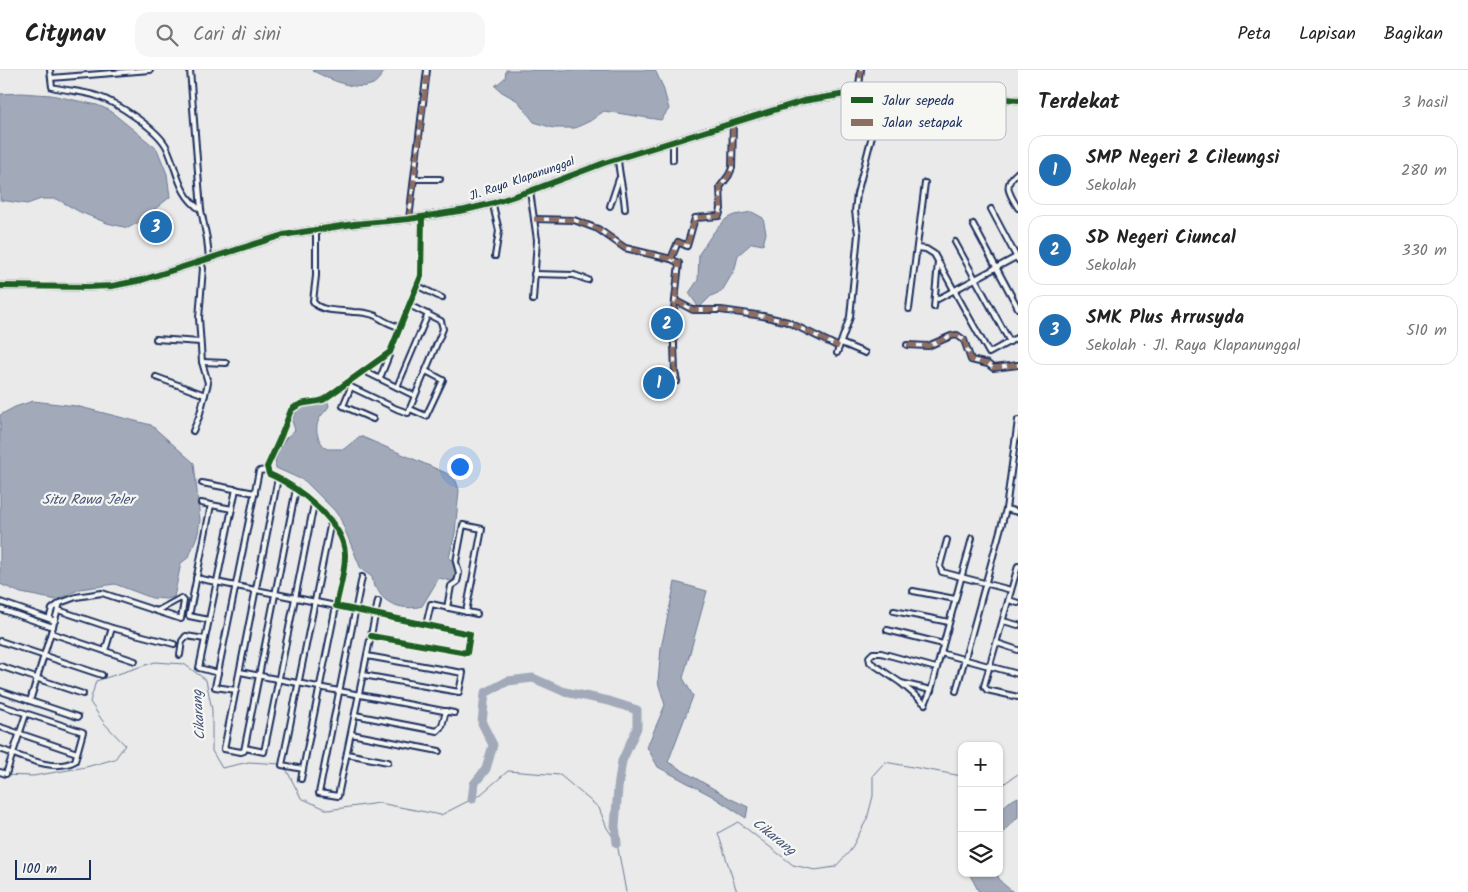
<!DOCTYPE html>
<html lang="id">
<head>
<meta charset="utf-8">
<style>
  :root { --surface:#fff; --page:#f6f6f6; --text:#222; --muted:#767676; --line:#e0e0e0; --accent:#1f6fb2 }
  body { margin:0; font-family:Kalam,sans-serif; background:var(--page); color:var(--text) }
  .controls { position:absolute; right:15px; bottom:15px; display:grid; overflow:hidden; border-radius:10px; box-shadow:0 1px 4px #0004 }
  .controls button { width:45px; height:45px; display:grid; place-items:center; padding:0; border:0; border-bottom:1px solid var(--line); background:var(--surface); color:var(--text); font:25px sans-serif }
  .scale { position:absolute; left:15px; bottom:12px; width:76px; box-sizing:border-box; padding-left:5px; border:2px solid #1b2f5e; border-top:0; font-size:14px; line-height:18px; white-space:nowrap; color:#1b2f5e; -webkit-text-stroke:4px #f6f6f2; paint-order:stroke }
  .you { position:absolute; left:459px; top:396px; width:18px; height:18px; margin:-12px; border:4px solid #fff; border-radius:50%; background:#1a73e8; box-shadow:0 0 0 8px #1a73e833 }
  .badge { display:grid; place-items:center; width:32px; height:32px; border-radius:50%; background:var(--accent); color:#fff; font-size:16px; font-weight:700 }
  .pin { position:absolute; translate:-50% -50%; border:2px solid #fff; box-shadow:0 1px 5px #0006 }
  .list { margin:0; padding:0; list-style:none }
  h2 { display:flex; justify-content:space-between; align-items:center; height:65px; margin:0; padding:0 20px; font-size:21px }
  h2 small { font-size:16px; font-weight:400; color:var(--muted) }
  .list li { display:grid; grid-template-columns:32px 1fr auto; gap:15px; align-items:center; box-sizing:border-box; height:70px; margin:0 10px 10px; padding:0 10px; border:1px solid var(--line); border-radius:15px }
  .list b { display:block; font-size:19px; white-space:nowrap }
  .list p { margin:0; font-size:16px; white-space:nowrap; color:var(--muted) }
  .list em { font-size:16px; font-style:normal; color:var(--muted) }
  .icon { flex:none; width:28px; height:28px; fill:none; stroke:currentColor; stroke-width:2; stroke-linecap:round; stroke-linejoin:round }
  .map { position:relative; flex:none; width:1018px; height:822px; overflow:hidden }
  header { display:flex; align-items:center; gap:30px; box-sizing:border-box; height:70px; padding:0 25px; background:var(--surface); border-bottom:1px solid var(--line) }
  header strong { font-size:24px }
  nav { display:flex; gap:28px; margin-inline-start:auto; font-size:18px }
  .search { width:350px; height:45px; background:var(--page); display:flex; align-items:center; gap:12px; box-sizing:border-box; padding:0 18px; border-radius:15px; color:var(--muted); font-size:19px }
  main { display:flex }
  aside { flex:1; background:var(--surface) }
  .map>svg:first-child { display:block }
  .water { fill:#a2aaba; stroke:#6c7995 }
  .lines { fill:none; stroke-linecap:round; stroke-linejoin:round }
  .stream { stroke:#6c7995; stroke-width:1 }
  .river { stroke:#a2aaba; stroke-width:9 }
  .minor-casing { stroke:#1b2f5e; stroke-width:8 }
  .tertiary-casing { stroke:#1b2f5e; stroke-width:9 }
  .minor { stroke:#f6f6f2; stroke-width:4 }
  .tertiary { stroke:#f6f6f2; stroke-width:5 }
  .quiet { stroke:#8d6e63; stroke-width:5; stroke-dasharray:10 5; stroke-linecap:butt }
  .cycleway-casing { stroke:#f6f6f2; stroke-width:9 }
  .cycleway { stroke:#1b5e20; stroke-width:6 }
  .labels { text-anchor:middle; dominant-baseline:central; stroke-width:4.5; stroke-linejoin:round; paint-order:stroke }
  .street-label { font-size:12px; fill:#1b2f5e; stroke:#f6f6f2 }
  .water-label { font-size:14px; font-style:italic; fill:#44547a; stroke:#f6f6f2 }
  .key { fill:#f6f6f2; stroke:#b4bac6; stroke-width:1 }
  .key-label { font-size:14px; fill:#1b2f5e }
</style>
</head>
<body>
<header>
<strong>Citynav</strong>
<div class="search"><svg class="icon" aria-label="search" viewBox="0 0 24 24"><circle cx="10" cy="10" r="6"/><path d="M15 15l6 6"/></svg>Cari di sini</div>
<nav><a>Peta</a><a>Lapisan</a><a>Bagikan</a></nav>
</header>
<main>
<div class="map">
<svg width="1018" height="822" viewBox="0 0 1018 822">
  <rect width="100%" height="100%" fill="#e9eae9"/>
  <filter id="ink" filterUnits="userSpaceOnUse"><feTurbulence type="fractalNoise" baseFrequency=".02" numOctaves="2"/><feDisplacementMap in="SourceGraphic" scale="10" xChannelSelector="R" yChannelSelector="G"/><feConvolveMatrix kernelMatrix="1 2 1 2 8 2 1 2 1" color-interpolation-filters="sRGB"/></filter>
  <g filter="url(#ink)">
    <g class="water">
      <path d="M314 0H384V2C381 6 377 12 373 14 355 22 330 9 313 1Z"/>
      <polygon points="506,0 655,0 663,17 669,39 661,50 604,41 590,51 575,58 553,58 534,52 518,31 502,22 495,16 505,8"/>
      <polygon points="21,23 51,25 97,35 109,40 157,79 167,104 170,127 139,152 128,158 107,153 80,142 57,129 41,129 27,134 0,130 0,24"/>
      <polygon points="752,142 763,148 766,163 763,175 752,173 738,185 735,199 722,221 711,226 699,238 689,223 698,210 699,184 713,163 726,149 734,145"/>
      <polygon points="33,331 76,336 151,355 194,393 200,450 198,463 189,487 181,493 174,527 167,529 152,528 115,514 80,519 57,530 21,523 0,514 0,345 15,337"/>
      <path d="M322 331 328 332 329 336C327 340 324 342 321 346 313 357 317 371 327 379H344L360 366 446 403 456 411 459 420 455 463 449 488 456 495V508L451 511 439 508 422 536C406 541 383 535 377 518L374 517 372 507 361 499 340 448 334 440 305 411 276 398C273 390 281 375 286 368 289 365 292 363 295 360L292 351C296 336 308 334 322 331Z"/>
      <polygon points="675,512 707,521 683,608 693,626 668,692 731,729 748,737 746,748 712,726 658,697 647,677 665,635 658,612 661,578"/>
      <polygon points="1018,727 1018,747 999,767 999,741 1009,732"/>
      <polygon points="969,803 996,803 1001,812 1013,822 979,822"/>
    </g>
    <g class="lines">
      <g class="stream">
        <polyline points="285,697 301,728 328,740 379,733 441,745 480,725 508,701 560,705 599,738 607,758 617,773 626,822"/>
        <polyline points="0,705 33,706 86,697 115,689 125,675 104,653 90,632 96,611 155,592 184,594 206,610 212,640 212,681 222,698 249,692 280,694"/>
        <polyline points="999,717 1018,704"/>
        <polyline points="737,822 718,763 738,752 793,795 815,800 835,797 850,781 867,749 873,726 873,705 885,692 962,706"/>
      </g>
      <polyline class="river" points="472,729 474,714 486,699 493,675 482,653 485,623 508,611 533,608 565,622 609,631 637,640 637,658 622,691 618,718 615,756 617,773"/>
      <defs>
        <g id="minor">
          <path d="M50 0 52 17C67 21 83 21 97 26 116 32 159 60 167 78 178 102 178 124 201 140"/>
          <polyline points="190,0 201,140 207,169 209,188"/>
          <polyline points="51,8 150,0"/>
          <polyline points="858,23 861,0"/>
          <path d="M618 89C619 106 624 122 625 139"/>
          <polyline points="673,90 673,72"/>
          <path d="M1018 102C1002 115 1009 123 1018 138"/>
          <polyline points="414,109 440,109"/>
          <polyline points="530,121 537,170 533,230"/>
          <polyline points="490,134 493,135 499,161 495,186"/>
          <polyline points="610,136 619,109"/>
          <polyline points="991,139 1018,190"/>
          <polyline points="409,149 427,0"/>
          <polyline points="534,149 574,150 598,159 625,178 671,189 679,193 673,249 675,302 677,311"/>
          <polyline points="973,154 1018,238"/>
          <path d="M316 160V206L313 231C318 242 342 240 353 242 360 242 369 243 376 246 384 251 390 255 400 257"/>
          <polyline points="955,172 1010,272"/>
          <polyline points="917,178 926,179 934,184 989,283 1018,267"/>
          <polyline points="671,189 678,172 687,176 695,148 719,146 721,139 720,117 729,105 732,98 733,52"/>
          <polyline points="534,204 574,205 588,210"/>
          <polyline points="418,216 442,228"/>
          <polyline points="938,229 1018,186"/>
          <polyline points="676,231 693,240 721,240 763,246 788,252 839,277"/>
          <polyline points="934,237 938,192"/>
          <polyline points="909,239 925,113"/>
          <polyline points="156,269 200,272"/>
          <polyline points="841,273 865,283"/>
          <polyline points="907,275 928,276 951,266 957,265 964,270 971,290 988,294 993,298 1018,295"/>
          <polyline points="837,283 850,247 858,164 855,141 857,124 875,54 879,22"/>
          <polyline points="202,292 226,293"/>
          <polyline points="364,301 415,326"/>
          <polyline points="156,307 205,325"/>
          <polyline points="380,308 390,283"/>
          <polyline points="347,313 351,317 397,339 408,343 443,259 441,251 409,235"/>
          <polyline points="351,317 343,336 373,349"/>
          <polyline points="397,317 428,244"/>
          <polyline points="410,339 426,346 443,310 426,301"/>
          <polyline points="193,361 199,347 208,313 202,292 199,248 203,198 200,191"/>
          <polyline points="278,408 224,679 241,682 244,681 296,419"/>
          <polyline points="202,413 255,423"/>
          <polyline points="201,433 232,439"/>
          <polyline points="1006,439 1018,442"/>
          <polyline points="947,470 940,496 942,502 1011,520"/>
          <polyline points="362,507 319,723 338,726 378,531"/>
          <polyline points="196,508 336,536 301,709"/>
          <polyline points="913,521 955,529"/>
          <polyline points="1009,530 1018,533"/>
          <polyline points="0,532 55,551"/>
          <polyline points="447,538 451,516 457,512 458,508 459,503 456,492 463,455 482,459 466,542"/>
          <polyline points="0,539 53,557"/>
          <polyline points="58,540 112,558 174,574"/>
          <polyline points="894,541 949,552"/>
          <polyline points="49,549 52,539 60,533"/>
          <polyline points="209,550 189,546 211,435"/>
          <polyline points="1003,551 1018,555"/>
          <polyline points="426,555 431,534 477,544"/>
          <polyline points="887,560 943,574"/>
          <polyline points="51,563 135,591"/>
          <path d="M371 566 467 583 470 564 336 536C339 520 345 502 345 486 346 453 296 415 269 404L267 397 281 366 291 340C303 330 310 334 323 330L390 282 421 206 422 147"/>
          <polyline points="0,571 102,605"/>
          <polyline points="997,573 1018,580"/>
          <polyline points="105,581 112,558"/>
          <polyline points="941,583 1018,604"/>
          <polyline points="180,585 182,571 186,566 205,569"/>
          <polyline points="0,596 83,624"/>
          <polyline points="240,602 454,643"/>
          <polyline points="218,603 199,598 236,419"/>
          <polyline points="363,605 459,622 463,603 367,586"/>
          <polyline points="901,613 925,634 931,620 972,468"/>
          <polyline points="236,620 215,617 259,401 267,400"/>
          <polyline points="931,620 901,613 870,592 869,587 873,583 881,583 936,598"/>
          <polyline points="0,621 78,647"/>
          <polyline points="956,621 1006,439 1018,350"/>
          <polyline points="1018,627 987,620 984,616 1018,496"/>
          <polyline points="30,631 60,533 76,527 102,523 181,549 184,531 181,528 157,541"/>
          <path d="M0 635 83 662 75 691C53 703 21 686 0 679"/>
          <polyline points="355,645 437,661 442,656 446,641"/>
          <polyline points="0,657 77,683"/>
          <polyline points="351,664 439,681"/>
          <polyline points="245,678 264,682 314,434"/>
          <polyline points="347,684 388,692"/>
          <polyline points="303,699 282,695 331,451"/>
          <polyline points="0,702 6,704 26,644"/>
        </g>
        <polyline id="tertiary" points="0,216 87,217 112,216 142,210 283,165 354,154 409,149 465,140 490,134 530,121 604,93 803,31 846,24 869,22 941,23 1018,30"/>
      </defs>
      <use href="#minor" class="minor-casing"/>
      <use href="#tertiary" class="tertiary-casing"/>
      <use href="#minor" class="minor"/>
      <use href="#tertiary" class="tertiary"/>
      <g class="quiet">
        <polyline points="858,23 861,0"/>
        <polyline points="409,149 427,6"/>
        <polyline points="534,149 574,150 598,159 625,178 671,189 679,193 673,249 675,302 677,311"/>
        <polyline points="671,189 678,172 687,176 695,148 719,146 721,139 720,117 729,105 732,98 733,52"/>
        <polyline points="676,231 693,240 721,240 763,246 788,252 839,277"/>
        <polyline points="907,275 928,276 951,266 957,265 964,270 971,290 988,294 993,298 1018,295"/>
      </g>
      <defs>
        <g id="cycleway">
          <polyline points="0,216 87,217 112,216 142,210 283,165 354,154 409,149 465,140 490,134 530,121 604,93 803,31 846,24 869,22 941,23 1018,30"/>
          <path d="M371 566 467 583 470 564 336 536C339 520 345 502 345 486 346 453 296 415 269 404L267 397 281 366 291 340C303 330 310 334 323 330L390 282 421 206 422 147"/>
        </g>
      </defs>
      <use href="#cycleway" class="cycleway-casing"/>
      <use href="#cycleway" class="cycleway"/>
    </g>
  </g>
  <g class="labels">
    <g class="street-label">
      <text transform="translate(522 109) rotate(-19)">Jl. Raya Klapanunggal</text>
    </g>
    <g class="water-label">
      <text x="88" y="430">Situ Rawa Jeler</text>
      <text transform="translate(199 645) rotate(-94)">Cikarang</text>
      <text transform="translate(774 767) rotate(38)">Cikarang</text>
    </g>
  </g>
  <rect x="841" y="12" width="165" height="58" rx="8" class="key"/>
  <rect x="851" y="27" width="22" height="6" fill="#1b5e20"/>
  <rect x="851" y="49" width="22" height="7" fill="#8d6e63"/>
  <g class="key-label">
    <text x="882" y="35">Jalur sepeda</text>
    <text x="882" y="57">Jalan setapak</text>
  </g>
</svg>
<div class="controls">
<button>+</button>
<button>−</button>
<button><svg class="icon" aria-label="layers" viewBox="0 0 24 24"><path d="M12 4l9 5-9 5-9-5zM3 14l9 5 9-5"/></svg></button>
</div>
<div class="scale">100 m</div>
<div class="you"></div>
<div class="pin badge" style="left:659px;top:313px">1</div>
<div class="pin badge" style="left:667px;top:254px">2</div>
<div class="pin badge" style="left:156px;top:157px">3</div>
</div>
<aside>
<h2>Terdekat<small>3 hasil</small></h2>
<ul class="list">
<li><span class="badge">1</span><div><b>SMP Negeri 2 Cileungsi</b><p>Sekolah</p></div><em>280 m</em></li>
<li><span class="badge">2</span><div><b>SD Negeri Ciuncal</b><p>Sekolah</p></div><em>330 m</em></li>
<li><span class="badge">3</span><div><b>SMK Plus Arrusyda</b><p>Sekolah · Jl. Raya Klapanunggal</p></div><em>510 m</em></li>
</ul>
</aside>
</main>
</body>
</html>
